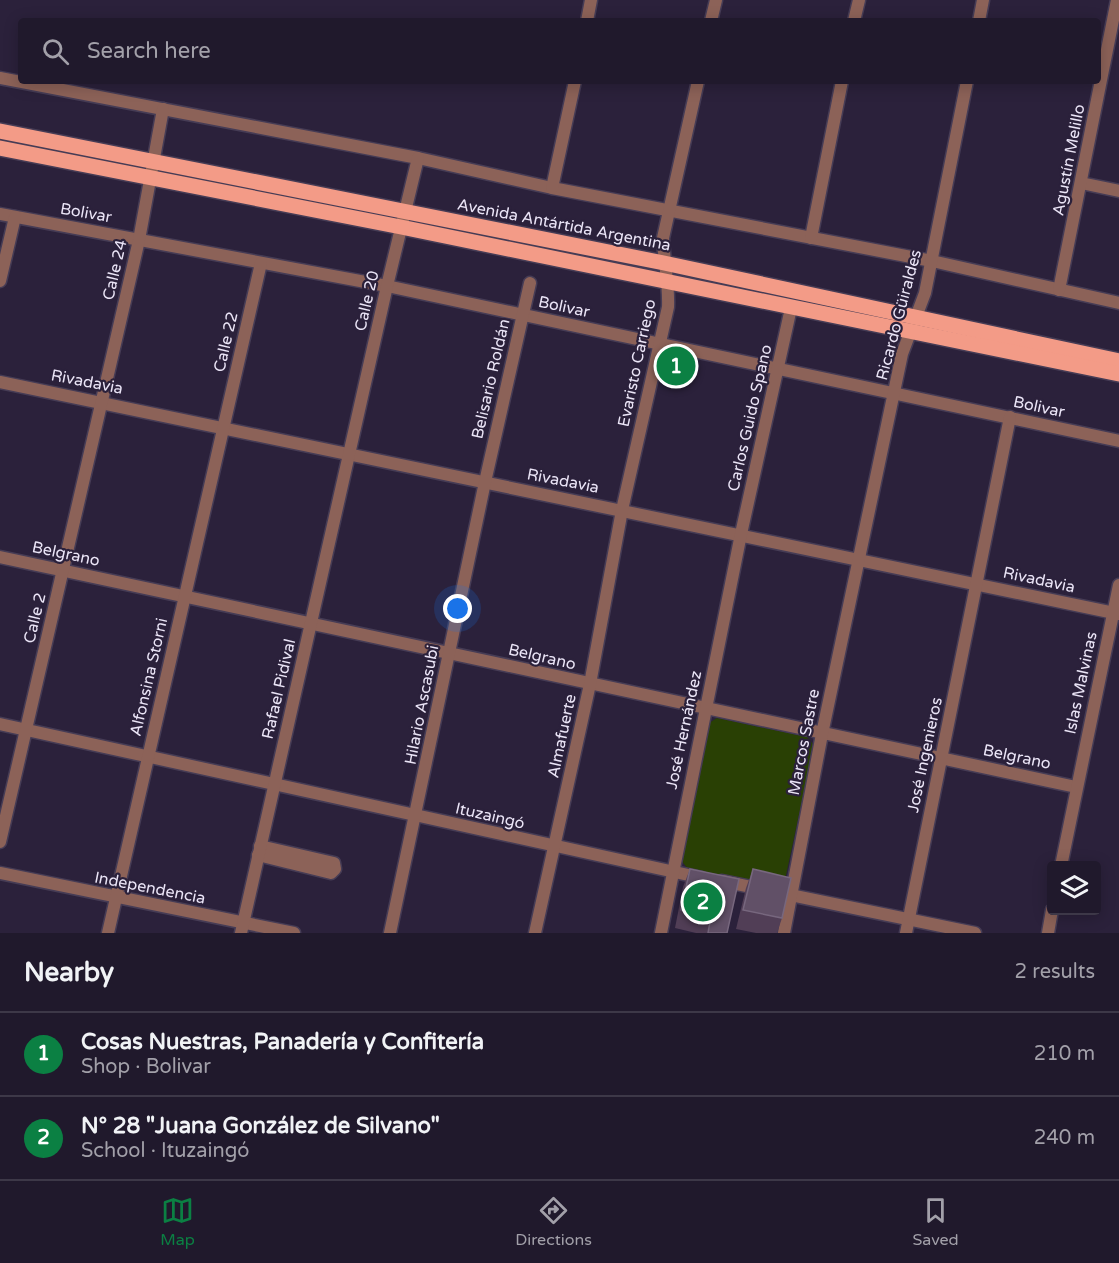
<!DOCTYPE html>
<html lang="en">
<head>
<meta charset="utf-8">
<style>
  :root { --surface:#20192c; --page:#2d2638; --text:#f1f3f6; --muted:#a2a0a9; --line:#3d3848; --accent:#0b8043 }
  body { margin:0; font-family:"Varela Round",sans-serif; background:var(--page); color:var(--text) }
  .controls { position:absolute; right:18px; bottom:18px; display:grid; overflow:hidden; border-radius:6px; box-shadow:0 3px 15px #0003 }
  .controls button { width:54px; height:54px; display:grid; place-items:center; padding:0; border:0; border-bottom:2px solid var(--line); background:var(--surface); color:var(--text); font:30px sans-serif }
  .you { position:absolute; left:458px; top:609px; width:21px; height:21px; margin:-15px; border:4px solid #fff; border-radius:50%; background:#1a73e8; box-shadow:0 0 0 9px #1a73e833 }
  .badge { display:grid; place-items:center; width:39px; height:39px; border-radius:50%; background:var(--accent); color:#fff; font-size:20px; font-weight:700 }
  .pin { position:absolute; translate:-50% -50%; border:3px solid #fff; box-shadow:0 2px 6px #0006 }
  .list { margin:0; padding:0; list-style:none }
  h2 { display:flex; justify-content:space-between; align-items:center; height:78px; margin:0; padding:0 24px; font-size:26px }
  h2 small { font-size:20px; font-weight:400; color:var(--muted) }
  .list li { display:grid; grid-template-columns:39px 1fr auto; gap:18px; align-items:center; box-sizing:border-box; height:84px; padding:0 24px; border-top:2px solid var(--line) }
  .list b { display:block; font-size:22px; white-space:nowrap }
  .list p { margin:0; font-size:20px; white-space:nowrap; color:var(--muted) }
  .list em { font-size:20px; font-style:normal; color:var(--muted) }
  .icon { flex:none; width:33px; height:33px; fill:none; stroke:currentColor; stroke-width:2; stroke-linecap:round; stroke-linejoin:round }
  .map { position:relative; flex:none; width:1119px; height:933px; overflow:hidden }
  .search { position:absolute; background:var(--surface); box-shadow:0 3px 15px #0003; left:18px; right:18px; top:18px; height:66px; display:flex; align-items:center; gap:15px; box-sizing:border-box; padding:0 21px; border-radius:6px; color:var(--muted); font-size:22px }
  .sheet { height:246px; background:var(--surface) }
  nav { display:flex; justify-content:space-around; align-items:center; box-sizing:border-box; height:84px; border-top:2px solid var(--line); background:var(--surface); font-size:16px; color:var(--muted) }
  nav a { display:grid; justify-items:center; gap:3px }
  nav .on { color:var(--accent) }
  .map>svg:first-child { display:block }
  .green { fill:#294004 }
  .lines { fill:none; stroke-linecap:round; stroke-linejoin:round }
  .minor-casing { stroke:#463c55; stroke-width:15 }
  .major-casing { stroke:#463c55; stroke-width:18 }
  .minor { stroke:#8c6258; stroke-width:12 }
  .major { stroke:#f39b87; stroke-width:15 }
  .wall { fill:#513e56 }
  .building { fill:#615067; stroke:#77677e; stroke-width:1.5 }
  .labels { text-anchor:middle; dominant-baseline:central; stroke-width:4.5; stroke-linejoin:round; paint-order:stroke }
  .street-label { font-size:16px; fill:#ebe5f7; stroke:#2b213b }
</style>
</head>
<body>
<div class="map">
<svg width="1119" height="933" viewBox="0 0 1119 933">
  <rect width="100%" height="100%" fill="#2b213b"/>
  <polygon class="green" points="717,718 807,737 814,745 785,880 778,886 687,868 681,860 709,723"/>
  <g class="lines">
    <defs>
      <g id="minor">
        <polyline points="587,21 591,0"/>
        <polyline points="711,21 716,0"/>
        <polyline points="854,21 859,0"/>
        <polyline points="979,21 983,0"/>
        <polyline points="0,78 418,158 552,188 932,261 1119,303"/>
        <polyline points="1081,183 1119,191"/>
        <polyline points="552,188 575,81"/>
        <polyline points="0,214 387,286 1119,441"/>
        <polyline points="811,238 842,81"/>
        <polyline points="0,281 15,217"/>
        <polyline points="1059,290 1117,0"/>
        <polyline points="0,382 1119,614"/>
        <polyline points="0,557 1076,787"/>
        <polyline points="0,724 702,878"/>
        <polyline points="0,842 139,240 163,109"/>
        <polyline points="258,855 331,873 335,869 334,863 260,846"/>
        <polyline points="1061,866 1119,585"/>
        <polyline points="0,873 294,933"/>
        <polyline points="722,881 975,933"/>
        <polyline points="108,933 261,263"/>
        <polyline points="241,933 387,286 418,158"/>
        <polyline points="390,933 485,482 530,283"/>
        <path d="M535 933 590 684 622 510 668 307C669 284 664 262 663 238L698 81"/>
        <polyline points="661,933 741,534 791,308"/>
        <polyline points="784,933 822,734 902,354 925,293 967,81"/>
        <polyline points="906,933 1010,417"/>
        <polyline points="1048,933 1052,910"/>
      </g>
      <g id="major">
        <polyline points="0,131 664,263 1119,361"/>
        <polyline points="0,148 401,227 1119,374"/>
      </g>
    </defs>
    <use href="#minor" class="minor-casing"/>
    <use href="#major" class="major-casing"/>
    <use href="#minor" class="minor"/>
    <use href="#major" class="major"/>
  </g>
  <g class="wall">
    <polygon points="690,869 727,933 696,933 675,928 683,887"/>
    <polygon points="753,869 782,918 777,933 756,933 736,929 746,888"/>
  </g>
  <g class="building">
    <polygon points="690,869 739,879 727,933 708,933 711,916 681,910"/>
    <polygon points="753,869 791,878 782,918 743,910"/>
  </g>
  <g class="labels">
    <g class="street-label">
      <text transform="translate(1069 160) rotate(-79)">Agustín Melillo</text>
      <text transform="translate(86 213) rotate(10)">Bolivar</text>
      <text transform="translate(564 225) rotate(11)">Avenida Antártida Argentina</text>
      <text transform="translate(115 270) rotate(-77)">Calle 24</text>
      <text transform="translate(367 301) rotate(-77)">Calle 20</text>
      <text transform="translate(564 307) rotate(12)">Bolivar</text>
      <text transform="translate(899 315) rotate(-75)">Ricardo Güiraldes</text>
      <text transform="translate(226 342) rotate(-77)">Calle 22</text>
      <text transform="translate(637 363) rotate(-78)">Evaristo Carriego</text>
      <text transform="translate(491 379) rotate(-77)">Belisario Roldán</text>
      <text transform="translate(87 382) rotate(11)">Rivadavia</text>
      <text transform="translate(1039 407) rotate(12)">Bolivar</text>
      <text transform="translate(750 418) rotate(-77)">Carlos Guido Spano</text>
      <text transform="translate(563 481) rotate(11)">Rivadavia</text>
      <text transform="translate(66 554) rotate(12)">Belgrano</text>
      <text transform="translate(1039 580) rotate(12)">Rivadavia</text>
      <text transform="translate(35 618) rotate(-77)">Calle 2</text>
      <text transform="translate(542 657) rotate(13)">Belgrano</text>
      <text transform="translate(149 677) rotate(-77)">Alfonsina Storni</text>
      <text transform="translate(1081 683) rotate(-78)">Islas Malvinas</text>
      <text transform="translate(279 689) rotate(-77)">Rafael Pidival</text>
      <text transform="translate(422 705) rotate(-79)">Hilario Ascasubi</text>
      <text transform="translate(684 730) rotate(-78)">José Hernández</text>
      <text transform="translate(562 736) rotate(-78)">Almafuerte</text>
      <text transform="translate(804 742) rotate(-79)">Marcos Sastre</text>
      <text transform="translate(925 755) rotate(-78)">José Ingenieros</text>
      <text transform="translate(1017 757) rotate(12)">Belgrano</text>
      <text transform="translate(490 816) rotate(13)">Ituzaingó</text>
      <text transform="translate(150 888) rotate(11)">Independencia</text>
    </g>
  </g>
</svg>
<div class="controls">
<button><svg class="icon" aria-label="layers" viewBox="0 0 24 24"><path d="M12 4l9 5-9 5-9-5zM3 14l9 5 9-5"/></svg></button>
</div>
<div class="you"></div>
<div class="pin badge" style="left:676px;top:366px">1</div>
<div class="pin badge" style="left:703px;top:902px">2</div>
<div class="search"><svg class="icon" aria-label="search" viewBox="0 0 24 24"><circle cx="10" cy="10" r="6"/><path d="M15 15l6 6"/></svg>Search here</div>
</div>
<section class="sheet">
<h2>Nearby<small>2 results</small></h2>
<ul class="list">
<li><span class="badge">1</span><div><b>Cosas Nuestras, Panadería y Confitería</b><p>Shop · Bolivar</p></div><em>210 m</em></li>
<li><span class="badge">2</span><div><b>N° 28 &quot;Juana González de Silvano&quot;</b><p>School · Ituzaingó</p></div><em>240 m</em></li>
</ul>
</section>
<nav>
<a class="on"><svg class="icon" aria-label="map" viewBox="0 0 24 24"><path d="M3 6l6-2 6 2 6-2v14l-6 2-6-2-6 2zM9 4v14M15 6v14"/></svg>Map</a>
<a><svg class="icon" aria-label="directions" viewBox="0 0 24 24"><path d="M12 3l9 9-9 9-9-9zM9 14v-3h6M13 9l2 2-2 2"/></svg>Directions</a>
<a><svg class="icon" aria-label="saved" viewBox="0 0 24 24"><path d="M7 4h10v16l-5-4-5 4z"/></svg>Saved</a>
</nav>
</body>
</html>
